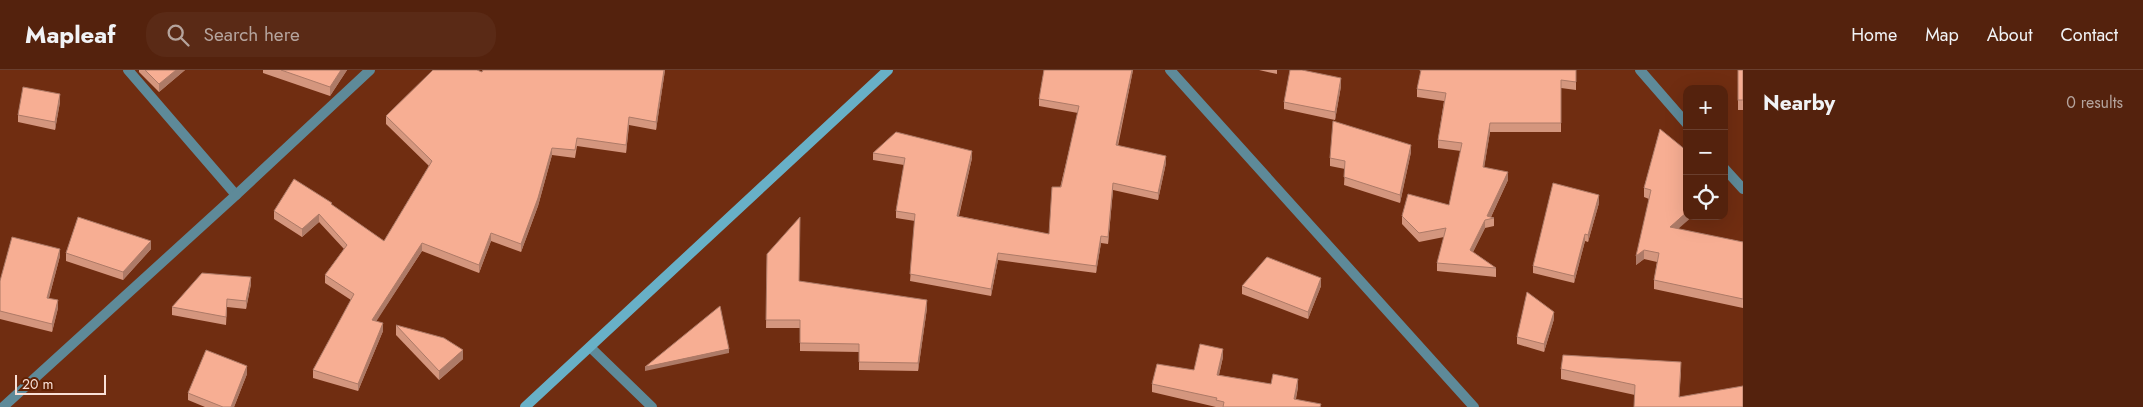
<!DOCTYPE html>
<html lang="en">
<head>
<meta charset="utf-8">
<style>
  :root { --surface:#54220d; --page:#5a2a16; --text:#f1f3f6; --muted:#b5a49d; --line:#6a3f2e }
  body { margin:0; font-family:Jost,sans-serif; background:var(--page); color:var(--text) }
  .controls { position:absolute; right:15px; top:15px; display:grid; overflow:hidden; border-radius:10px; box-shadow:0 5px 20px #0002 }
  .controls button { width:45px; height:45px; display:grid; place-items:center; padding:0; border:0; border-bottom:1px solid var(--line); background:var(--surface); color:var(--text); font:25px sans-serif }
  .scale { position:absolute; left:15px; bottom:12px; width:91px; box-sizing:border-box; padding-left:5px; border:2px solid #fae0d7; border-top:0; font-size:14px; line-height:18px; white-space:nowrap; color:#fae0d7; -webkit-text-stroke:4px #632204; paint-order:stroke }
  .list { margin:0; padding:0; list-style:none }
  h2 { display:flex; justify-content:space-between; align-items:center; height:65px; margin:0; padding:0 20px; font-size:21px }
  h2 small { font-size:16px; font-weight:400; color:var(--muted) }
  .icon { flex:none; width:28px; height:28px; fill:none; stroke:currentColor; stroke-width:2; stroke-linecap:round; stroke-linejoin:round }
  .map { position:relative; flex:none; width:1743px; height:337px; overflow:hidden }
  header { display:flex; align-items:center; gap:30px; box-sizing:border-box; height:70px; padding:0 25px; background:var(--surface); border-bottom:1px solid var(--line) }
  header strong { font-size:24px }
  nav { display:flex; gap:28px; margin-inline-start:auto; font-size:18px }
  .search { width:350px; height:45px; background:var(--page); display:flex; align-items:center; gap:12px; box-sizing:border-box; padding:0 18px; border-radius:20px; color:var(--muted); font-size:19px }
  main { display:flex }
  aside { flex:1; background:var(--surface) }
  .map>svg:first-child { display:block }
  .lines { fill:none; stroke-linecap:round; stroke-linejoin:round }
  .street { stroke:#5e8a99; stroke-width:10 }
  .secondary { stroke:#68b0c7; stroke-width:10 }
  .wall { fill:#d4967e }
  .shaded-wall { fill:#ad7a67 }
  .building { fill:#f7ae93; stroke:#ad7a67 }
</style>
</head>
<body>
<header>
<strong>Mapleaf</strong>
<div class="search"><svg class="icon" aria-label="search" viewBox="0 0 24 24"><circle cx="10" cy="10" r="6"/><path d="M15 15l6 6"/></svg>Search here</div>
<nav><a>Home</a><a>Map</a><a>About</a><a>Contact</a></nav>
</header>
<main>
<div class="map">
<svg width="1743" height="337" viewBox="0 0 1743 337">
  <rect width="100%" height="100%" fill="#702d11"/>
  <g class="lines">
    <g class="street">
      <polyline points="128,0 236,125"/>
      <polyline points="1170,0 1474,337"/>
      <polyline points="1640,0 1687,54"/>
      <polyline points="1724,98 1743,119"/>
      <polyline points="591,278 652,337"/>
      <polyline points="3,337 236,125 370,0"/>
    </g>
    <polyline class="secondary" points="525,337 888,0"/>
  </g>
  <g class="wall">
    <polygon points="139,0 185,0 159,22 139,2"/>
    <polygon points="263,0 347,0 330,26 263,3"/>
    <polygon points="483,0 665,0 656,60 629,55 626,83 577,76 575,88 552,85 538,136 521,182 491,171 479,203 422,181 376,251 383,261 358,321 313,308 313,300 351,230 325,213 325,205 344,179 319,152 302,167 274,149 274,141 332,135 384,171 429,96 386,54 386,46 482,2"/>
    <polygon points="1044,0 1133,0 1118,76 1166,93 1158,130 1113,120 1108,174 1101,173 1096,203 998,190 991,226 910,211 915,151 896,148 896,141 904,95 873,90 873,83 972,88 959,146 1049,164 1078,43 1039,36 1039,29"/>
    <polygon points="1259,0 1277,0 1277,4"/>
    <polygon points="1419,0 1576,0 1576,20 1561,18 1561,62 1490,62 1484,97 1508,110 1491,147 1494,148 1494,156 1485,158 1473,182 1496,198 1496,207 1437,201 1437,193 1444,167 1419,172 1402,154 1402,146 1449,135 1461,81 1438,78 1438,70 1444,31 1417,27 1417,19 1421,1"/>
    <rect x="1738" y="0" width="5" height="40"/>
    <polygon points="1341,16 1335,50 1284,39 1284,32"/>
    <polygon points="60,32 55,60 18,52 18,45"/>
    <polygon points="1660,59 1678,159 1743,172 1743,238 1654,219 1654,210 1657,192 1644,189 1636,195 1649,129 1644,127 1644,118"/>
    <polygon points="1411,82 1400,133 1344,115 1345,99 1330,96 1330,88"/>
    <polygon points="1599,133 1588,172 1585,171 1574,213 1533,203 1533,196"/>
    <polygon points="151,179 123,210 66,191 66,183"/>
    <polygon points="767,184 799,211 927,238 918,301 859,300 859,282 800,281 800,258 766,258"/>
    <polygon points="60,186 49,228 58,238 52,262 0,249 0,211"/>
    <polygon points="251,214 246,239 227,237 226,255 172,245 172,237"/>
    <polygon points="1242,216 1321,216 1308,249 1242,224"/>
    <polygon points="1554,249 1544,282 1517,274 1517,267"/>
    <polygon points="396,255 463,289 439,310 396,265"/>
    <polygon points="1223,287 1219,305 1271,314 1298,317 1296,329 1321,337 1216,337 1152,322 1152,314 1194,300"/>
    <polygon points="1561,299 1681,302 1679,327 1743,337 1635,325 1561,309"/>
    <polygon points="247,304 234,337 205,337 188,330 188,323"/>
  </g>
  <g class="shaded-wall">
    <polygon points="176,0 185,0 159,22 159,14"/>
    <polygon points="341,0 347,0 330,26 330,17"/>
    <polygon points="664,0 665,0 656,60 656,52"/>
    <polygon points="1132,0 1133,0 1116,82 1116,75"/>
    <polygon points="1341,8 1341,16 1335,50 1335,42"/>
    <polygon points="60,24 60,32 55,60 55,52"/>
    <polygon points="629,47 629,55 626,83 626,75"/>
    <polygon points="1490,53 1490,62 1483,105 1483,97"/>
    <polygon points="1411,75 1411,82 1400,133 1400,125"/>
    <polygon points="552,78 552,85 538,136 521,182 521,174"/>
    <polygon points="972,81 972,88 957,153 957,146"/>
    <polygon points="1166,86 1166,93 1158,130 1158,123"/>
    <polygon points="1508,102 1508,110 1490,149 1487,146"/>
    <polygon points="1113,113 1113,120 1108,174 1108,167"/>
    <polygon points="1599,125 1599,133 1588,172 1588,165"/>
    <polygon points="1687,142 1687,146 1693,146 1670,166 1670,157"/>
    <polygon points="319,144 319,152 302,167 302,159"/>
    <polygon points="1485,150 1485,158 1470,188 1470,180"/>
    <polygon points="491,163 491,171 479,203 479,195"/>
    <polygon points="1585,164 1585,171 1574,213 1574,206"/>
    <polygon points="1101,166 1101,173 1096,203 1096,196"/>
    <polygon points="151,171 151,179 123,210 123,202"/>
    <polygon points="422,173 422,181 372,258 372,250"/>
    <polygon points="60,179 60,186 47,235 47,228"/>
    <polygon points="1644,180 1644,189 1636,195 1636,186"/>
    <polygon points="998,183 998,190 991,226 991,219"/>
    <polygon points="251,207 251,214 246,239 246,231"/>
    <polygon points="1321,208 1321,216 1308,249 1308,242"/>
    <polygon points="58,230 58,238 52,262 52,254"/>
    <polygon points="927,230 927,238 918,301 918,293"/>
    <polygon points="1554,242 1554,249 1544,282 1544,274"/>
    <polygon points="383,253 383,261 358,321 358,314"/>
    <polygon points="729,279 729,283 645,301 645,297"/>
    <polygon points="1223,279 1223,287 1217,313 1217,305"/>
    <polygon points="463,280 463,289 439,310 439,301"/>
    <polygon points="247,296 247,304 234,337 231,337"/>
    <polygon points="1298,309 1298,317 1294,337 1294,329"/>
  </g>
  <g class="building">
    <polygon points="145,0 176,0 159,14"/>
    <polygon points="281,0 341,0 330,17"/>
    <polygon points="433,0 477,0 482,2 483,0 664,0 656,52 629,47 626,75 577,68 575,80 552,78 538,128 521,174 491,163 479,195 422,173 372,250 383,253 358,314 313,300 354,224 325,205 347,175 319,144 302,159 274,141 294,109 332,133 331,134 384,171 432,91 386,46"/>
    <polygon points="1044,0 1132,0 1116,75 1166,86 1158,123 1113,113 1108,167 1101,166 1096,196 998,183 991,219 910,204 915,144 896,141 905,88 873,83 896,62 972,81 957,146 1049,164 1052,117 1061,117 1079,36 1039,29"/>
    <polygon points="1290,0 1302,0 1341,8 1335,42 1284,32"/>
    <polygon points="1421,0 1576,0 1576,12 1561,10 1561,53 1490,53 1483,97 1508,102 1487,146 1494,148 1485,150 1470,180 1496,198 1437,193 1446,158 1419,163 1402,146 1408,124 1449,135 1462,73 1438,70 1446,23 1417,19"/>
    <rect x="1738" y="0" width="5" height="30"/>
    <polygon points="23,17 60,24 55,52 18,45"/>
    <polygon points="1333,51 1411,75 1400,125 1344,107 1345,91 1330,88"/>
    <polygon points="1660,59 1687,81 1687,142 1670,157 1743,172 1743,229 1654,210 1659,183 1644,180 1636,186 1651,120 1644,118"/>
    <polygon points="1553,113 1599,125 1588,165 1585,164 1574,206 1533,196"/>
    <polygon points="78,147 151,171 123,202 66,183"/>
    <polygon points="800,147 799,211 927,230 918,293 859,292 859,274 800,273 800,250 766,250 767,184"/>
    <polygon points="12,167 60,179 47,228 58,230 52,254 0,241 0,211"/>
    <polygon points="1267,187 1321,208 1308,242 1242,216"/>
    <polygon points="202,203 251,207 246,231 227,229 226,247 172,237"/>
    <polygon points="1527,222 1554,242 1544,274 1517,267"/>
    <polygon points="720,236 729,279 645,297"/>
    <polygon points="396,255 444,268 463,280 439,301"/>
    <polygon points="1200,274 1223,279 1217,305 1271,314 1273,304 1298,309 1294,329 1321,334 1320,337 1223,337 1224,332 1216,330 1217,328 1152,314 1157,294 1194,300"/>
    <polygon points="206,280 247,296 231,337 223,337 188,323"/>
    <polygon points="1563,285 1681,292 1679,327 1743,316 1743,337 1634,337 1635,315 1561,299"/>
  </g>
</svg>
<div class="controls">
<button>+</button>
<button>−</button>
<button><svg class="icon" aria-label="locate" viewBox="0 0 24 24"><circle cx="12" cy="12" r="6"/><path d="M12 2v4M12 18v4M2 12h4M18 12h4"/></svg></button>
</div>
<div class="scale">20 m</div>
</div>
<aside>
<h2>Nearby<small>0 results</small></h2>
<ul class="list">
</ul>
</aside>
</main>
</body>
</html>
